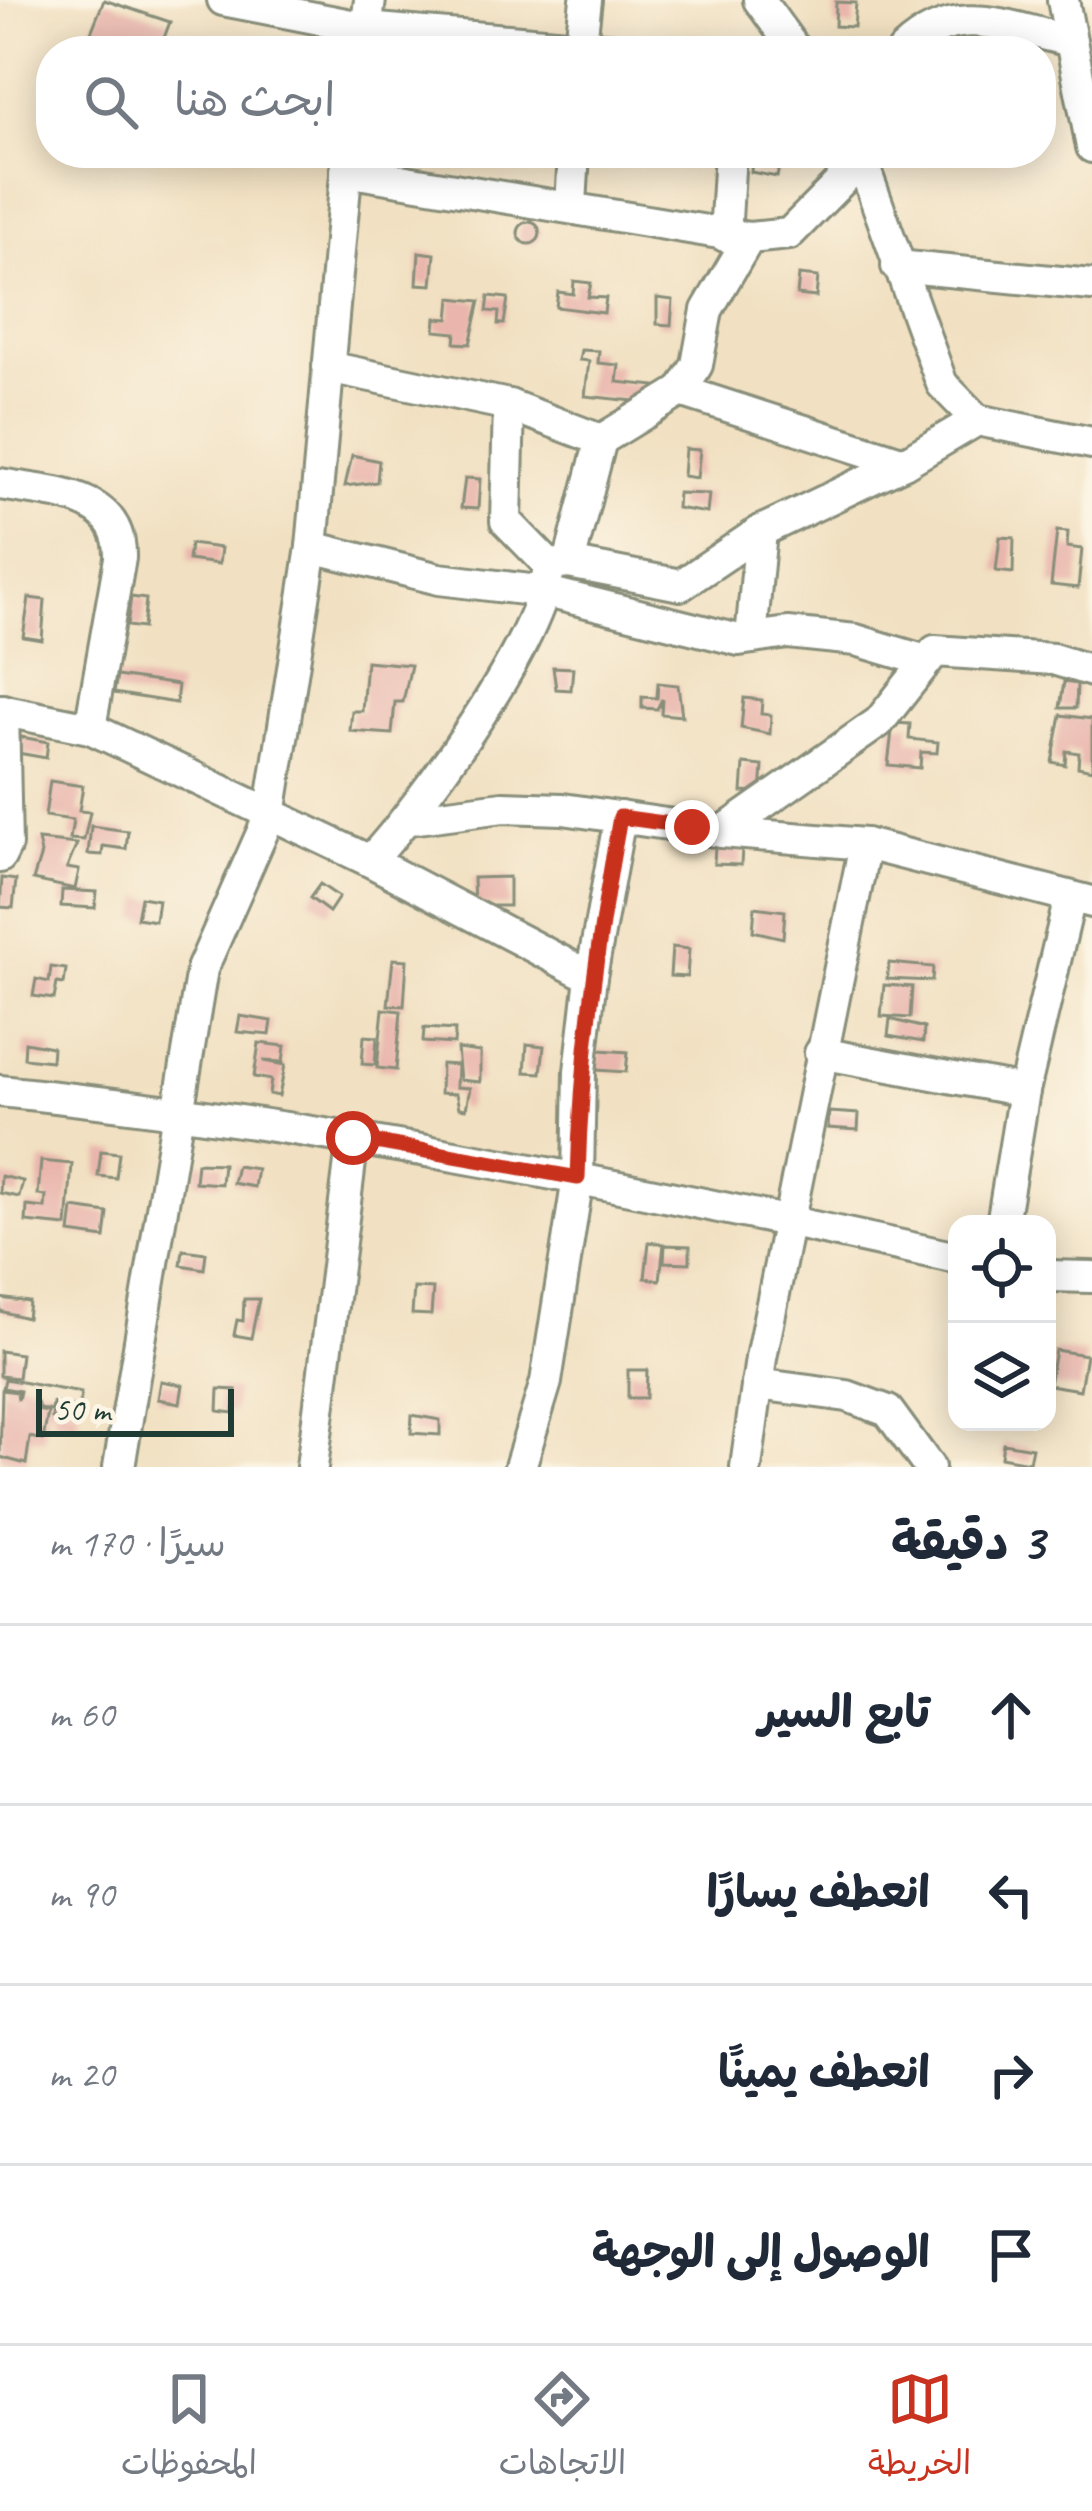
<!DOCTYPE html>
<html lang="ar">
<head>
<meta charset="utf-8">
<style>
  :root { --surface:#fff; --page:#f2f2f3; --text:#1f2937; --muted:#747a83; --line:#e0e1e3; --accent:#c8321e }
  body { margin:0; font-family:Caveat,"Playpen Sans Arabic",sans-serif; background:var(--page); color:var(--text); direction:rtl }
  .controls { position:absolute; right:36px; bottom:36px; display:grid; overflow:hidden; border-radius:24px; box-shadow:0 6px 30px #0003 }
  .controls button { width:108px; height:108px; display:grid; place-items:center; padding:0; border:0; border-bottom:3px solid var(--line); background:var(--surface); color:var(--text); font:60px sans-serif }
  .scale { position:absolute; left:36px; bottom:30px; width:198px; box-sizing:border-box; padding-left:12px; border:6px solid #1f3d34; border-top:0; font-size:33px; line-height:42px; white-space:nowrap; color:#1f3d34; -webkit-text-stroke:9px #fcf5e5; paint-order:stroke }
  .stop { position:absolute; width:36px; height:36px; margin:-27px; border:9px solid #c8321e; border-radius:50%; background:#fff }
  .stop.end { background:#c8321e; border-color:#fff; box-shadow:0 3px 12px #0008 }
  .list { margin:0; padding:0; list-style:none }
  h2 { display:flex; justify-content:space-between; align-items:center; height:156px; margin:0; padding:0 48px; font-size:51px }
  h2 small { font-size:39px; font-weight:400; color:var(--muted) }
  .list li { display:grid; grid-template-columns:78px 1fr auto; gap:36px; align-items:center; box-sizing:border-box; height:180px; padding:0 48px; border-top:3px solid var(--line) }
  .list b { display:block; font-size:45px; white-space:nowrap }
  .list em { font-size:39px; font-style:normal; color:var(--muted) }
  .icon { flex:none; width:66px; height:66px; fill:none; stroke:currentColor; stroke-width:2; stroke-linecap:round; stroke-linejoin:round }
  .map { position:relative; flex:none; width:1092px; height:1467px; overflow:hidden; direction:ltr }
  .search { position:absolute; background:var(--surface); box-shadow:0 6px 30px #0003; left:36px; right:36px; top:36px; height:132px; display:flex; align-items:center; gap:30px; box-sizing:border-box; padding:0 42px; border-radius:48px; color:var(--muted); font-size:45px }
  .sheet { height:876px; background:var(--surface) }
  nav { display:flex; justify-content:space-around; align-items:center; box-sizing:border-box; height:168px; border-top:3px solid var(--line); background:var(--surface); font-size:33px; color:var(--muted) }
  nav a { display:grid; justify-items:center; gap:6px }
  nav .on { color:var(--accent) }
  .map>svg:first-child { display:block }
  .building { fill:#e9b5ac }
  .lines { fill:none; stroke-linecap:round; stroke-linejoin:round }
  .minor-casing { stroke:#888e7a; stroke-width:36 }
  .minor { stroke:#fff; stroke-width:30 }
  .route { stroke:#c8321e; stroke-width:15 }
</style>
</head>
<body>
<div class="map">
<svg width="1092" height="1467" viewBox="0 0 1092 1467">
  <rect width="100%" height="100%" fill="#fcf5e5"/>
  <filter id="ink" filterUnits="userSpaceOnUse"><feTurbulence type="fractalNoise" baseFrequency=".00833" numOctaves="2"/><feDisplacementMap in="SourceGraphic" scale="24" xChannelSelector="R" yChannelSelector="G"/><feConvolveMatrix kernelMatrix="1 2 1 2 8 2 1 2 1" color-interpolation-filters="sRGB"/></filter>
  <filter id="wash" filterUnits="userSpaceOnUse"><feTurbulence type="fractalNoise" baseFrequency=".004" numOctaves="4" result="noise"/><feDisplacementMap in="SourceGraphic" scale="48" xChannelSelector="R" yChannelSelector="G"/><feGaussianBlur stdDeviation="2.7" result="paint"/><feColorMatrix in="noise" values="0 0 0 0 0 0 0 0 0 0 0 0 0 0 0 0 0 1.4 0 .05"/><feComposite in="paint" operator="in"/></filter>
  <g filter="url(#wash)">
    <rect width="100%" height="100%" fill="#f1e0c1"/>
    <g id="blocks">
      <g class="building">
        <polygon points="104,0 170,22 159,51 131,51 90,35"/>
        <polygon points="836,2 856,3 854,27 835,26"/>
        <polygon points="752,155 780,162 777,177 751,172"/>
        <circle cx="529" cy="233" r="11"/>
        <polygon points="419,252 435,254 432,285 417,284"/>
        <polygon points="799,275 818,277 816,297 797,295"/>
        <polygon points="574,281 591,283 588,297 606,298 604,313 556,307 558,292 573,294"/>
        <polygon points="489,296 508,298 504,324 498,324 499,312 487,311"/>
        <polygon points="451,298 480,301 470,344 455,343 456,333 435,331 436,318 449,319"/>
        <polygon points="657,298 673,300 671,325 657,324"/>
        <polygon points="581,350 599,351 598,363 619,365 617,382 656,386 654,403 585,396 589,361 579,360"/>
        <polygon points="685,449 700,450 697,478 683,476"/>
        <polygon points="352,455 379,461 377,482 345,486"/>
        <polygon points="465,478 480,479 478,509 461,508"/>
        <polygon points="678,493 709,494 707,513 677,508"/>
        <polygon points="1057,531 1068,532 1067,547 1082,549 1078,588 1051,585"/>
        <polygon points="1000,537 1014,538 1013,573 996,571"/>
        <polygon points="190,544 221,548 219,564 188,560"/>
        <polygon points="131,597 146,599 143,628 127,626"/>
        <polygon points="29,598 45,600 42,640 23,637"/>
        <polygon points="366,661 411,665 403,702 395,702 392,734 350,731 352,711 362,711"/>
        <polygon points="553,667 573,668 571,690 556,689"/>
        <polygon points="117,676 178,685 176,703 114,693"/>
        <polygon points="1064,682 1077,684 1076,708 1060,708"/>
        <polygon points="658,683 678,685 682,716 661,714 662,699 657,709 642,708 642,697 657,698"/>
        <polygon points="744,698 762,700 761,714 771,715 770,734 741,728"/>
        <polygon points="1061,715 1092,719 1092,770 1078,767 1079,753 1066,751 1065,765 1052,762"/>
        <polygon points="893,723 910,724 909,739 938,742 937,753 921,752 920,768 888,765"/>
        <polygon points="21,737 48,742 46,758 18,753"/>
        <polygon points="744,764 763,766 761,793 742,792"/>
        <polygon points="50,781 83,786 79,811 90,812 84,840 70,839 73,820 45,816"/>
        <polygon points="91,826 128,831 126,849 103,846 102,855 88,854"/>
        <polygon points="38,840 77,844 67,868 79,870 75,889 33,880 41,854"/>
        <polygon points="715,846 742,848 741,865 714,864"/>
        <polygon points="509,877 509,906 474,906 473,878"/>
        <polygon points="2,878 16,880 13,908 0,907"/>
        <polygon points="320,884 339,897 329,912 310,898"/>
        <polygon points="62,890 97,892 95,908 61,906"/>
        <polygon points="141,897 158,900 155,921 137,918"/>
        <polygon points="755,907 785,911 783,938 753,931"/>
        <polygon points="672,947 689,949 687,977 670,976"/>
        <polygon points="393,959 407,960 404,1006 388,1005"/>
        <polygon points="889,963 933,967 932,981 887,979"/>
        <polygon points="51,967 66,969 64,984 57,983 54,999 33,996 36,979 49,982"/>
        <polygon points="884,985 912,987 910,1018 881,1016"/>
        <polygon points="383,1009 401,1011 396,1070 377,1068"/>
        <polygon points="240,1016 272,1021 270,1035 237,1032"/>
        <polygon points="890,1019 924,1028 923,1042 888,1036"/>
        <polygon points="424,1028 455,1030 454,1044 423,1042"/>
        <polygon points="364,1036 377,1037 375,1065 362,1064"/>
        <polygon points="25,1042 52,1047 51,1061 24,1058"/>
        <polygon points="259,1043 285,1046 283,1062 263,1061 285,1065 279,1096 269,1094 271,1080 254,1077"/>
        <polygon points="527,1044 544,1046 541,1073 525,1072"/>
        <polygon points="457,1049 480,1052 480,1082 460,1080"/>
        <polygon points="599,1050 628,1052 626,1072 597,1070"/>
        <polygon points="441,1064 457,1065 456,1087 470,1088 466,1109 459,1108 456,1094 440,1093"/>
        <polygon points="829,1112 859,1114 858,1130 828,1128"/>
        <polygon points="101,1151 119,1153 116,1178 98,1176"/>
        <polygon points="41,1161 72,1164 67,1226 26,1222 27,1206 45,1208 46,1196 38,1195"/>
        <polygon points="197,1163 223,1164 221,1184 195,1182"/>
        <polygon points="237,1166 257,1169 254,1187 233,1183"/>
        <polygon points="1,1176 23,1181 19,1197 0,1193"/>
        <polygon points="73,1208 108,1213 105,1238 70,1233"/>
        <polygon points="649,1242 664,1244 660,1280 645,1278"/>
        <polygon points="665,1245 690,1246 690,1263 664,1262"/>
        <polygon points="183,1250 206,1253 204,1269 181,1265"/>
        <polygon points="414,1288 433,1289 431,1315 412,1314"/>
        <polygon points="0,1298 29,1302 27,1318 0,1311"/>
        <polygon points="244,1299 259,1299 251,1338 234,1335 237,1320 243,1321"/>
        <polygon points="1055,1350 1086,1355 1080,1390 1049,1385"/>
        <polygon points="0,1351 21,1354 18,1378 0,1376"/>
        <polygon points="628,1370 647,1370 646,1398 628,1398"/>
        <polygon points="5,1379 81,1393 79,1408 53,1403 52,1411 39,1409 37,1402 36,1410 48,1412 43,1440 30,1437 26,1464 0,1457 2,1390 17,1392 18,1400 20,1391 3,1388"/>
        <polygon points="161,1381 183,1385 180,1403 158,1399"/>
        <polygon points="219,1389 236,1390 234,1413 218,1411"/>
        <polygon points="55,1405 79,1411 76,1425 52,1419"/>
        <polygon points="412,1415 440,1420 440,1435 411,1433"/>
        <polygon points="1003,1443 1032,1448 1029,1462 1001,1457"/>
      </g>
    </g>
  </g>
  <g filter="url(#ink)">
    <use href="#blocks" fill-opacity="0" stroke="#888e7a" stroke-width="3"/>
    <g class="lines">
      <defs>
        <g id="minor">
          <polyline points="223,0 366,28 638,51"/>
          <polyline points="759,0 796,51"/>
          <polyline points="1063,0 1092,147"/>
          <polyline points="363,51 370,0"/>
          <polyline points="580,51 586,0"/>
          <path d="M903 51C958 0 1005 27 1071 41"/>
          <polyline points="859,153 942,384 977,420 1092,443"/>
          <polyline points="346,171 749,238"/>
          <polyline points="571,205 574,153"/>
          <polyline points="725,236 730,153"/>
          <polyline points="897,266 1092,285"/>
          <polyline points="328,367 509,405 601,440"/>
          <polyline points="681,391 904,463"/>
          <polyline points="509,405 506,521 549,565"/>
          <path d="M0 484C49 493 122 492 120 558L90 728"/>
          <polyline points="312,547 439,579 547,592 739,640 788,633 856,640 923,660"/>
          <polyline points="569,563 681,585 761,531 904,463 977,420"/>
          <polyline points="751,638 761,531"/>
          <polyline points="0,710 90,728 370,861 591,977"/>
          <polyline points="409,819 503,807 563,809 722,832 865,844 1092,902"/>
          <polyline points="722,832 879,722 935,651 1053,659 1092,671"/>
          <polyline points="0,857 6,845 3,710"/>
          <path d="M370 861C422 805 544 638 549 565L569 563 601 440 681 391 697 365 707 310 749 238 789 234 862 160"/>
          <polyline points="820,1053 1024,1091"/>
          <path d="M0 1091C323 1124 640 1188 957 1258"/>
          <polyline points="1002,1224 1024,1091 1070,898"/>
          <polyline points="1047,1276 1092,1277"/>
          <polyline points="757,1384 847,1396 888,1411 929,1467"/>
          <polyline points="119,1467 202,969 270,815 312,547 348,153"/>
          <polyline points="312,1467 353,1138"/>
          <polyline points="520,1467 546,1382 578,1178 580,1071 591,977 620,817"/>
          <polyline points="746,1467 761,1358 865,844"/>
        </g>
      </defs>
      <use href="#minor" class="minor-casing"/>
      <use href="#minor" class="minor"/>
    </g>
  </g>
  <g class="lines" filter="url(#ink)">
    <path class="route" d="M353 1138 578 1178C581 1054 598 938 620 817L692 827"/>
  </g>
</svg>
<div class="controls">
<button><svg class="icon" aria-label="locate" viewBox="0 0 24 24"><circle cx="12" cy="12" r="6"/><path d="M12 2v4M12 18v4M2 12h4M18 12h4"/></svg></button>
<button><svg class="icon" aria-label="layers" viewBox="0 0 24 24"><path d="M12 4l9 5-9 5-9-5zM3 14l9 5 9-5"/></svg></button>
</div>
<div class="scale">50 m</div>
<div class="stop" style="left:353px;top:1138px"></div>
<div class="stop end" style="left:692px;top:827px"></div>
<div class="search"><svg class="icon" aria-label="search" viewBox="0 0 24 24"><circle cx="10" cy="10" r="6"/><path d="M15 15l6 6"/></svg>ابحث هنا</div>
</div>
<section class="sheet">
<h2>3 دقيقة<small>سيرًا · 170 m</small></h2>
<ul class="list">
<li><svg class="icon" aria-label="ahead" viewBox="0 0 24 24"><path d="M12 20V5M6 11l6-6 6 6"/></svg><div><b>تابع السير</b></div><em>60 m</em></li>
<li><svg class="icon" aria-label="left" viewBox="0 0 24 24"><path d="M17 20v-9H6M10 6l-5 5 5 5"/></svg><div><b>انعطف يسارًا</b></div><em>90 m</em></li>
<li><svg class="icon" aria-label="right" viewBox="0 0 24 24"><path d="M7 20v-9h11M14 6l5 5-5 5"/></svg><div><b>انعطف يمينًا</b></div><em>20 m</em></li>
<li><svg class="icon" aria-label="arrive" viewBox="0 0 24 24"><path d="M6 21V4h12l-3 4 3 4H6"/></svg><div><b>الوصول إلى الوجهة</b></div></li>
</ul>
</section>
<nav>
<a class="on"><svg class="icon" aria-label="map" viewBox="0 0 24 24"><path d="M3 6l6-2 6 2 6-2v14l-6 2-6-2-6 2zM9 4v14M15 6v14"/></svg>الخريطة</a>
<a><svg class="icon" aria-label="directions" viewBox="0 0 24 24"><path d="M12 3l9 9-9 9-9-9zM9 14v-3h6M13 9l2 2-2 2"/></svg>الاتجاهات</a>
<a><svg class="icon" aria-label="saved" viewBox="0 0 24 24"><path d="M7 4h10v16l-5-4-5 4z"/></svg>المحفوظات</a>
</nav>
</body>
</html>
